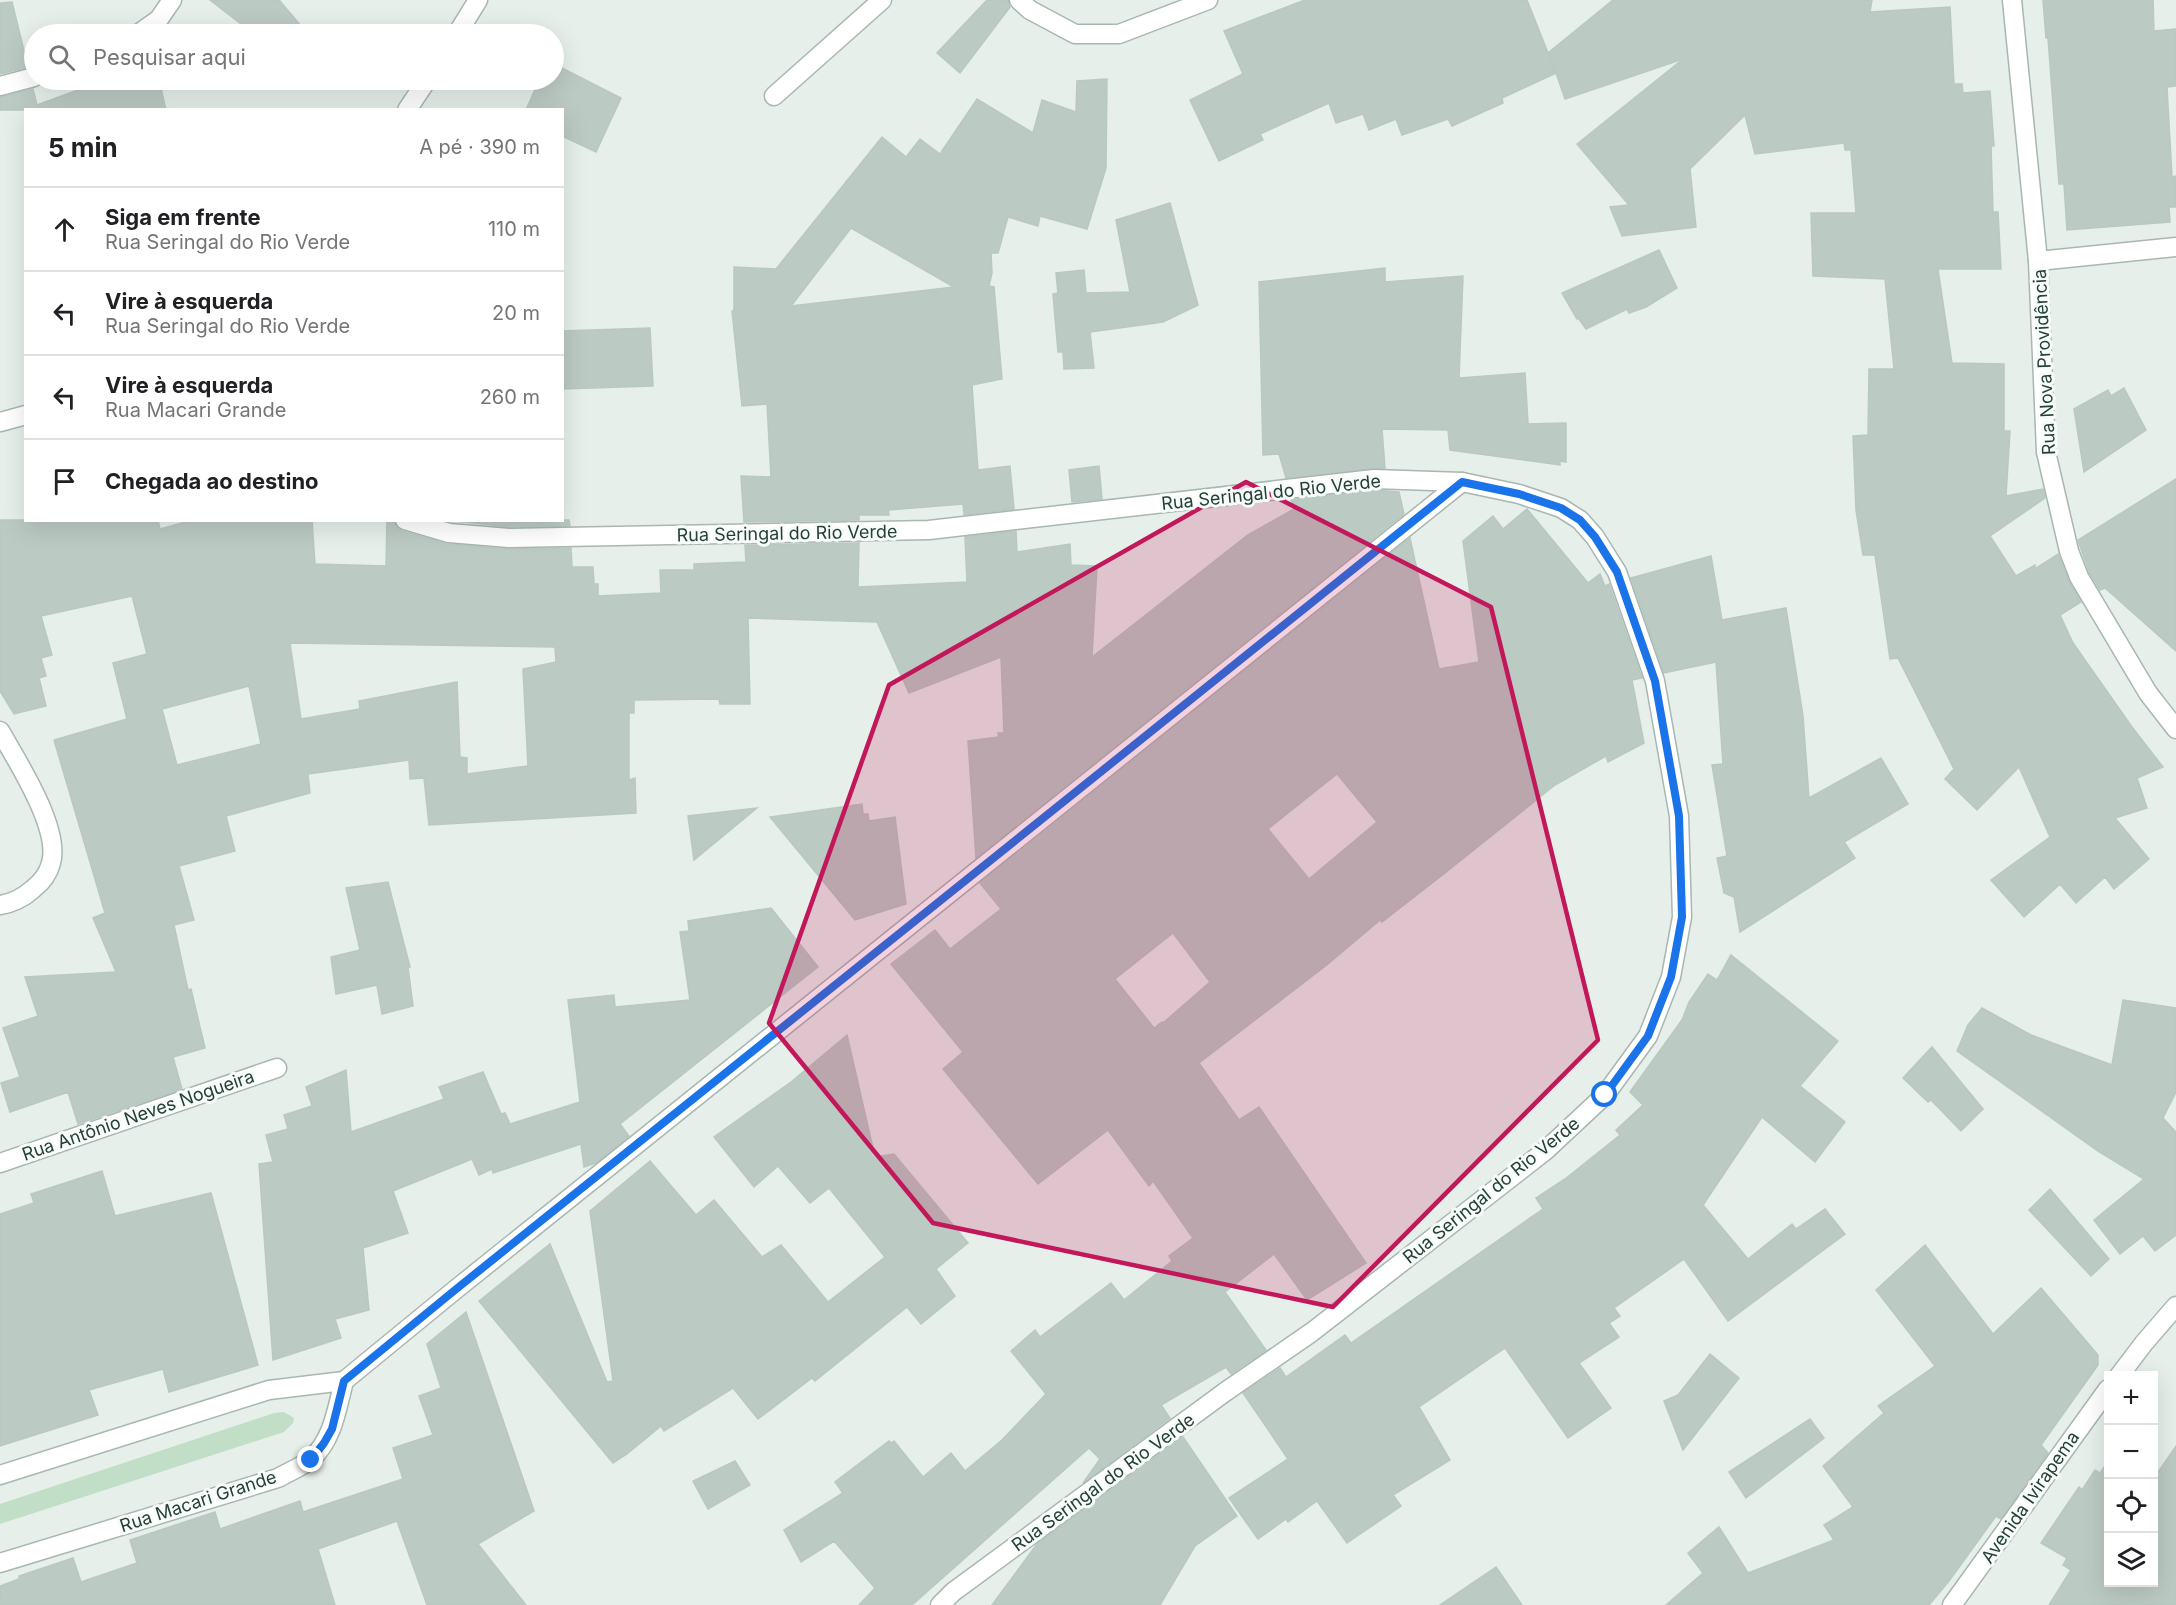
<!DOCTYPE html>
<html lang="pt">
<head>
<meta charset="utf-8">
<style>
  :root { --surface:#fff; --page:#f2f2f2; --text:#202124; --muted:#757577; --line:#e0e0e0 }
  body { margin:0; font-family:Inter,sans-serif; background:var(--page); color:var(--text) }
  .controls { position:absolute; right:18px; bottom:18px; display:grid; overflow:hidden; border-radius:0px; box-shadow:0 6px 24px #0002 }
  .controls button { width:54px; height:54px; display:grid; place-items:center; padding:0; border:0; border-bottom:2px solid var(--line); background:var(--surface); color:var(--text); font:30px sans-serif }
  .stop { position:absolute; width:18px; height:18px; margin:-14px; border:4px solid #1a73e8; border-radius:50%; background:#fff }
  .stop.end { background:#1a73e8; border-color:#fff; box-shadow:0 2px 6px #0008 }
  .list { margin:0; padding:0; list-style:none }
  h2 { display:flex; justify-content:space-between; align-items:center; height:78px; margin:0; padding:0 24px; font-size:26px }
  h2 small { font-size:20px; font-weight:400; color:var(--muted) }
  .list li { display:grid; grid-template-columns:39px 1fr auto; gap:18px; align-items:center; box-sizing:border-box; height:84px; padding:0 24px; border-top:2px solid var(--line) }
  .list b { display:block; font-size:22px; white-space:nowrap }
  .list p { margin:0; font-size:20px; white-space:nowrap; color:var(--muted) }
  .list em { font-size:20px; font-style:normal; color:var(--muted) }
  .icon { flex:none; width:33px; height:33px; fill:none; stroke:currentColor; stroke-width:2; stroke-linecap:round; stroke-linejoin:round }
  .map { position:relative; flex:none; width:2176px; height:1605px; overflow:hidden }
  .search { position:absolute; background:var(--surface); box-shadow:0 6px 24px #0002; left:24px; top:24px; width:540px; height:66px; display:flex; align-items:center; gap:15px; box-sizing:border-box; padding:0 21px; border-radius:33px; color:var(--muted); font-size:22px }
  .panel { position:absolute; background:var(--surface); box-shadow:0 6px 24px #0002; left:24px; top:108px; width:540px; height:414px; border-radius:0px }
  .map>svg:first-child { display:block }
  .green { fill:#c0dfc6 }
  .building { fill:#bbcac3; stroke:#b8c9c1; stroke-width:1.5; fill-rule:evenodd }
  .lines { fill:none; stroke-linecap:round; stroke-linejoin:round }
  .street-casing { stroke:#a8b7b1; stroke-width:21 }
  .street { stroke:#fff; stroke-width:18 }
  .route { stroke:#1a73e8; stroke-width:8 }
  .marked { fill:#c2185b; fill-opacity:0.2; stroke:#c2185b; stroke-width:4.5; stroke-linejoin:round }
  .labels { text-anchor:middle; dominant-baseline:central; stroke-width:6; stroke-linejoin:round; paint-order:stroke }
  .street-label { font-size:18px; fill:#254137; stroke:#f7fbf9 }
</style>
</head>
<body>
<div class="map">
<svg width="2176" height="1605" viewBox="0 0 2176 1605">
  <rect width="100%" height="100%" fill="#e6efea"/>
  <polygon class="green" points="284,1412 294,1418 293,1423 284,1432 0,1524 0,1504 274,1413"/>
  <g class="building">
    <polygon points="210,0 279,0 308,34 254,34"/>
    <polygon points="987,0 1008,0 1010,7 960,73 937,53"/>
    <polygon points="1305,0 1527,0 1556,73 1548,53 1613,0 1872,0 1870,12 1950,7 1954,84 1962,84 1963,93 1990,91 1994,146 1991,146 1993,212 1998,212 2001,269 1938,269 1952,363 2004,364 2004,431 2010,431 2006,496 2043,489 2045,498 1990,536 2016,576 2035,565 2035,569 2058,554 2069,581 2081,602 2060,615 2073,643 2132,727 2163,767 2137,778 2147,808 2115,818 2149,859 2114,889 2105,877 2076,903 2060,884 2024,917 1991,880 2050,837 2019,767 1977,810 1945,779 1954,769 1898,658 1890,659 1875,555 1863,555 1856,510 1853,436 1868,435 1869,369 1894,369 1885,279 1813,276 1811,213 1856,213 1851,150 1845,150 1844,143 1755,154 1745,115 1690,169 1696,227 1622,236 1610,207 1629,205 1577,144 1683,59 1565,99 1556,73 1502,98 1503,103 1452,126 1448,119 1402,135 1396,119 1369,130 1363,114 1336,123 1329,103 1260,134 1263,140 1219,161 1190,100 1243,74 1224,31"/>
    <polygon points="2043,0 2153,0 2154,31 2176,29 2176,86 2167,87 2172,177 2176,176 2176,207 2169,207 2170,222 2067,230 2064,184 2059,184 2048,38 2046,38"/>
    <polygon points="12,2 28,67 0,74 0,3"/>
    <polygon points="554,64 621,98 596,152 562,136 562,110 526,110 539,80 554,80"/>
    <path d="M1107 79 1106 168 1087 229 1040 216 1038 226 1008 217 998 253H991L992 273 989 286 994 287 1002 379 972 385 978 470 1010 466 1014 509 964 515 963 504 888 510 889 515H859V520L744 522 741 476 771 477 767 404 742 406 732 311H734V267L776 269 882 137 906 157 920 139 940 154 977 99 1033 133 1042 100 1076 112 1077 81ZM851 228 954 287 791 306Z"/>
    <polygon points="105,80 159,80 166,110 0,110 0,97 33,89 37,105"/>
    <polygon points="1170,203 1198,305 1163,322 1090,332 1094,368 1064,369 1063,352 1058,352 1053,294 1058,293 1056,273 1084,270 1086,293 1130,292 1116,220"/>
    <polygon points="1659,250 1677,288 1646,307 1629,313 1627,309 1586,329 1579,319 1577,319 1562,293"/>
    <polygon points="1385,268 1385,282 1463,276 1459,378 1525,373 1528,424 1566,423 1566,462 1560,461 1560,465 1450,450 1448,430 1382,429 1385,468 1286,478 1279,454 1263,455 1259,282"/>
    <polygon points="650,328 653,386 562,389 562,331"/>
    <polygon points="2124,388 2146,430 2084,472 2074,409 2108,390 2111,396"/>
    <polygon points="1099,466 1102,499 1072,502 1069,470"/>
    <polygon points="2176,479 2176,651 2105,588 2100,590 2089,572 2078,540"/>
    <path d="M1374 490 1399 492 1404 514 976 858 968 741 999 737 998 733H1004L1001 657 909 693 877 622 748 618 750 704H720L719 699 634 700V713H629V780L635 778 636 813 429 825 424 778 410 779 409 760 308 774 310 793 226 816 235 851 179 866 194 920 174 925 188 990 191 989 205 1048 173 1057 182 1089 78 1124 68 1092 10 1112 1 1083 20 1077 3 1028 38 1016 25 977 116 972 93 918 105 913 54 740 127 719 113 663 147 654 132 596 41 616 52 655 41 658 46 676 39 678 46 706 14 714 0 691V520H158L160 529 193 520H312L315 564 386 566 387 520H394L396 527 402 531 448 544 508 549 571 548 572 567H593L594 584H598V596L661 593 660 570H694V564L746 562 745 545 859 543 858 587 967 582 965 537 1016 531 1017 552 1070 544 1071 565 1097 566 1092 657 1248 535 1294 509 1291 500ZM290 643 555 647 556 662 523 669 528 766 467 774V758L460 757 457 682 359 701 360 709 301 719ZM249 686 261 744 177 765 162 709Z"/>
    <path d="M1527 509 1588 583 1600 574 1605 586 1609 584 1642 678 1632 680 1644 743 1608 762 1606 756 1555 785 1445 873 1382 922 1380 920 1328 964 1199 1063 1239 1120 1259 1107 1366 1263 1307 1300 1274 1254 1225 1292 1266 1350 1231 1374 1226 1367 1161 1405 1170 1418 1083 1483 1100 1459 1089 1448 912 1605H859L875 1588 834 1541 801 1562 784 1530 843 1493 835 1482 889 1441 891 1443 894 1441 923 1477 951 1453 965 1471 1002 1440 1046 1394 1011 1351 1035 1330 1040 1337 1111 1283 1124 1300 1172 1261 1169 1256 1193 1238 1153 1181 1149 1186 1108 1130 1038 1184 943 1069 963 1052 891 964 935 930 950 949 1001 909 980 883 1410 538 1439 669 1479 662 1463 541 1493 516 1503 529ZM1337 774 1377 822 1309 879 1268 829ZM1173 933 1210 982 1163 1023 1162 1022 1154 1028 1115 979Z"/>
    <polygon points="446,520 569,520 570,526 509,527"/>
    <polygon points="1711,556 1722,620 1786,608 1803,716 1809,798 1881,758 1908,804 1844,842 1855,858 1740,932 1734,897 1724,893 1717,858 1727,856 1712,765 1723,764 1716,662 1664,673 1631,578"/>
    <polygon points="862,804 863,814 868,814 869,821 895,817 906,904 855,920 770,817"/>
    <polygon points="757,808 694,860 688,816"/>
    <polygon points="388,882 410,967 408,967 413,1006 382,1014 377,985 336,994 331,957 360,950 346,888"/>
    <polygon points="771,908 818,967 620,1124 629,1136 596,1163 584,1167 581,1144 493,1173 492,1169 479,1175 472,1159 393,1191 408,1233 363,1248 369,1310 335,1319 341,1338 273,1360 259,1164 273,1162 266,1135 288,1129 284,1115 312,1106 306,1087 346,1070 351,1132 444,1099 439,1087 483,1072 501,1114 505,1113 510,1124 580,1102 568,1000 614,995 615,1007 690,1000 680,932 689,931 688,921"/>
    <polygon points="1731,955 1838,1041 1800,1086 1845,1122 1815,1162 1762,1117 1703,1205 1748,1259 1792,1224 1796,1229 1825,1209 1845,1234 1728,1321 1684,1259 1614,1308 1620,1316 1609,1323 1619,1337 1579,1363 1611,1408 1568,1438 1505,1348 1419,1407 1450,1460 1393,1495 1401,1506 1347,1543 1317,1501 1288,1522 1286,1519 1258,1539 1229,1498 1288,1459 1243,1393 1280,1368 1286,1377 1345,1335 1351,1343 1543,1209 1536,1198 1565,1179 1620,1135 1616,1130 1643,1105 1630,1092 1682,1020 1689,1002 1708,974 1717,980"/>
    <polygon points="2123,1000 2176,1008 2176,1092 2163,1118 2176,1132 2176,1235 2155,1251 2143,1236 2120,1254 2094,1220 2144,1179 2098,1151 1957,1051 1968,1025 1982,1008 2031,1035 2112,1065"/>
    <polygon points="847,1035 875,1157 894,1154 968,1243 936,1269 955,1296 921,1324 907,1307 815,1381 812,1378 758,1419 733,1388 664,1431 661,1426 627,1454 613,1463 479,1301 550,1244 607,1382 613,1381 590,1211 650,1161 696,1215 714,1200 762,1257 781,1245 828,1302 885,1257 829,1188 810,1203 778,1166 754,1187 714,1137 791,1082"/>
    <polygon points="1932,1047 1983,1109 1961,1131 1931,1100 1928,1102 1903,1078"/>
    <polygon points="102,1171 115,1216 211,1193 258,1365 169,1392 163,1369 89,1390 98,1415 0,1446 0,1214 34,1203 31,1194"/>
    <polygon points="2050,1189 2109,1259 2091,1276 2029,1210"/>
    <polygon points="1925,1245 1993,1334 2041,1288 2098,1355 2098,1365 2041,1445 2048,1453 2001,1519 1996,1516 1949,1581 1929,1605 1666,1605 1703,1573 1688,1553 1719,1527 1748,1573 1834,1540 1824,1525 1853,1507 1823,1466 1884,1413 1878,1406 1935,1366 1876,1290"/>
    <polygon points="466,1312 534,1511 478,1544 526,1605 427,1605 397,1521 318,1549 335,1605 0,1605 0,1586 19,1579 19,1576 73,1558 81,1582 137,1563 130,1540 215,1512 220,1529 300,1501 303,1512 403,1479 393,1448 433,1435 419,1396 441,1388 427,1344"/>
    <polygon points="1710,1354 1739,1378 1683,1450 1664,1401 1678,1395"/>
    <polygon points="1810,1419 1824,1438 1746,1498 1729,1472"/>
    <polygon points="1183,1437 1237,1516 1195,1546 1160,1605 992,1605 1037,1544"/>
    <polygon points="2176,1446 2176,1605 2049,1605 2071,1570 2063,1565 2067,1558 2041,1543 2079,1487 2082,1490 2095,1470 2100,1473 2109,1460 2109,1582 2154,1582 2154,1478"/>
    <polygon points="735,1461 750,1485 708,1509 693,1481"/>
    <polygon points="1496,1567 1522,1605 1440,1605"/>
  </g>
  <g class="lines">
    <defs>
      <g id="street">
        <polyline points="1019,0 1030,10 1075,34 1119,34 1208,0"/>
        <polyline points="2012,0 2038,261 2046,452 2069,551 2079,577 2148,693 2176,729"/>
        <polyline points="138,34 159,19 172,0"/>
        <polyline points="457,34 478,0"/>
        <polyline points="0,86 34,77"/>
        <polyline points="774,96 882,0"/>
        <polyline points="407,110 427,80"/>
        <polyline points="2038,261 2176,247"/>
        <polyline points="0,422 26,415"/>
        <polyline points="405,520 449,533 509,538 929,530 1374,479 1462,482 1519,494 1561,508 1580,520 1595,537 1617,572 1655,681 1679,816 1682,917 1671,977 1648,1036 1605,1095 1545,1151 1312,1332 1225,1392 953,1592 940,1605"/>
        <path d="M0 731C17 761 61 829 51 863 48 875 42 882 33 889 23 898 13 903 0 905"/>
        <polyline points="0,1163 277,1068"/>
        <polyline points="2119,1376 2144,1343 2176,1306"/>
        <polyline points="0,1475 269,1390 344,1381 455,1290 1462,482"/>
        <path d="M0 1563 278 1478C288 1472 302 1467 311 1459 333 1440 337 1408 344 1381"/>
        <polyline points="1952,1605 2108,1389"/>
      </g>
    </defs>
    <use href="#street" class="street-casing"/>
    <use href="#street" class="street"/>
  </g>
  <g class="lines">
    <polyline class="route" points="311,1460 324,1443 332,1429 344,1381 455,1290 1462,482 1519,494 1561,508 1580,520 1595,537 1617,572 1655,681 1679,816 1682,917 1671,977 1648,1036 1605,1095"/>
  </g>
  <path class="marked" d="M1246 482 1491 607 1598 1040 1333 1307 933 1223 769 1023 889 685Z"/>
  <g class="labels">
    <g class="street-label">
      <text transform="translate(2044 362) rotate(-93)">Rua Nova Providência</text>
      <text transform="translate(1271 492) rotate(-6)">Rua Seringal do Rio Verde</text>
      <text transform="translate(787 533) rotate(-1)">Rua Seringal do Rio Verde</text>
      <text transform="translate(138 1115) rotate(-19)">Rua Antônio Neves Nogueira</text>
      <text transform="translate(1491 1190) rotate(-39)">Rua Seringal do Rio Verde</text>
      <text transform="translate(1103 1482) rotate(-36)">Rua Seringal do Rio Verde</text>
      <text transform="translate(2030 1497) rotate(-55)">Avenida Ivirapema</text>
      <text transform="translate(198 1501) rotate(-18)">Rua Macari Grande</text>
    </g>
  </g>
</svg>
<div class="controls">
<button>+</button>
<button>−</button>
<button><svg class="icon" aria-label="locate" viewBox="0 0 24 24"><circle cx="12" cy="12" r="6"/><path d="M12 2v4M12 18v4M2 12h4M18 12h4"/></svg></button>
<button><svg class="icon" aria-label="layers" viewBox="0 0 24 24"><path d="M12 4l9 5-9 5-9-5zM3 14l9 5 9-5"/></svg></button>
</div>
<div class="stop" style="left:1605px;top:1095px"></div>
<div class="stop end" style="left:311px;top:1460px"></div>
<div class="search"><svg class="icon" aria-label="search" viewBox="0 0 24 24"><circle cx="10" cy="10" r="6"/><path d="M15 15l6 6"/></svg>Pesquisar aqui</div>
<section class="panel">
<h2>5 min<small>A pé · 390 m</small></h2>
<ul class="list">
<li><svg class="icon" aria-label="ahead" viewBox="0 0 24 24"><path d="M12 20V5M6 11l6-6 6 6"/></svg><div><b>Siga em frente</b><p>Rua Seringal do Rio Verde</p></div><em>110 m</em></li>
<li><svg class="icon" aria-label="left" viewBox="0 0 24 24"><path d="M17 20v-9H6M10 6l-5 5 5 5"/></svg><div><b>Vire à esquerda</b><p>Rua Seringal do Rio Verde</p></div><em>20 m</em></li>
<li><svg class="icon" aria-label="left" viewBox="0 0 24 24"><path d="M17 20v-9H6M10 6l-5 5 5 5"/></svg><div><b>Vire à esquerda</b><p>Rua Macari Grande</p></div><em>260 m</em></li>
<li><svg class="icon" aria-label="arrive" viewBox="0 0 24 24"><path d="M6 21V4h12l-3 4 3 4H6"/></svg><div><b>Chegada ao destino</b></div></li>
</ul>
</section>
</div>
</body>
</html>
